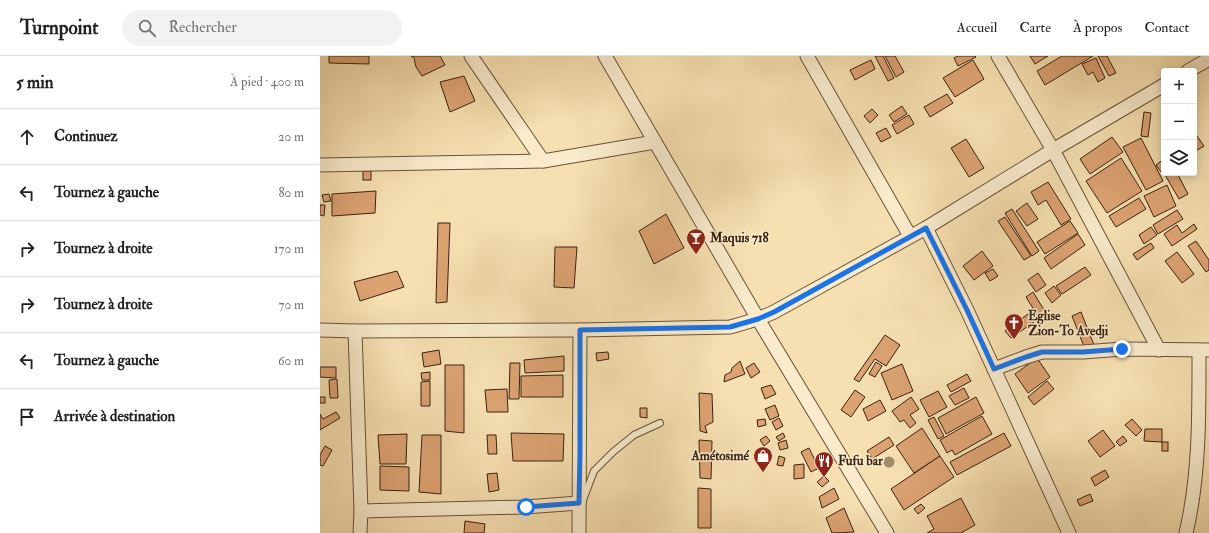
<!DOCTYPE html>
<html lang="fr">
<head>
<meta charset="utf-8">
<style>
  :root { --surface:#fff; --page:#f2f2f2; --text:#202124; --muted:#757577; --line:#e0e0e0 }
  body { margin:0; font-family:"IM FELL Double Pica",serif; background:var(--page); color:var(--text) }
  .controls { position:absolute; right:12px; top:12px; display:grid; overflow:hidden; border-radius:4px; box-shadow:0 2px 10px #0003 }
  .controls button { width:36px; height:36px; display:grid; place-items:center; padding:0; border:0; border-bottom:1px solid var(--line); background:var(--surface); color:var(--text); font:20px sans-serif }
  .stop { position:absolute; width:12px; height:12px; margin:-9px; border:3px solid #1a73e8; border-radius:50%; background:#fff }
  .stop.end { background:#1a73e8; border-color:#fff; box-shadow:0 1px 4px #0008 }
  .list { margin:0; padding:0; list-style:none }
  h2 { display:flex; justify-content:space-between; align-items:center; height:52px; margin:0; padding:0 16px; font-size:17px }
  h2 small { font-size:13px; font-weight:400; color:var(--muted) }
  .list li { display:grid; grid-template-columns:26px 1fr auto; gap:12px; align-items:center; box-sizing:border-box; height:56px; padding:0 16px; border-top:1px solid var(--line) }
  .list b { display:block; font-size:15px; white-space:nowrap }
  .list em { font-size:13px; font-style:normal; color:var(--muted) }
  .icon { flex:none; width:22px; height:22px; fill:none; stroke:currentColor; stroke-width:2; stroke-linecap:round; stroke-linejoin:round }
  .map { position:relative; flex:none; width:889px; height:477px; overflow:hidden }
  header { display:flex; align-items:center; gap:24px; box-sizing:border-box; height:56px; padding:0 20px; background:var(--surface); border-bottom:1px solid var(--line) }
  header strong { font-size:19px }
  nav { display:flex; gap:22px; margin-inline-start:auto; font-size:14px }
  .search { width:280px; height:36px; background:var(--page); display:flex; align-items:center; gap:10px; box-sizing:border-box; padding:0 14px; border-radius:22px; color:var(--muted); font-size:15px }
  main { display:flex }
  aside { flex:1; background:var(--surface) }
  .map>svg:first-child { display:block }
  .building { fill:#dca272; stroke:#3a2212 }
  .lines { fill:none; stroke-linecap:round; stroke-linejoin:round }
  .lane-casing { stroke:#69523a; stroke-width:8 }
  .street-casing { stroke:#69523a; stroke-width:15 }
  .lane { stroke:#f9ebcc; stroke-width:6 }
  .street { stroke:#f9ebcc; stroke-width:13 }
  .tree { fill:#a08e6b }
  .route { stroke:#1a73e8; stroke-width:5 }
  .labels { text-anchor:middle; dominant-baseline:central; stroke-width:3; stroke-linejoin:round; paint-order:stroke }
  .poi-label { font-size:13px; font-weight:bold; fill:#3a2212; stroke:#f9ebcc; text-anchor:start }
</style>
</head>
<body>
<header>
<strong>Turnpoint</strong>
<div class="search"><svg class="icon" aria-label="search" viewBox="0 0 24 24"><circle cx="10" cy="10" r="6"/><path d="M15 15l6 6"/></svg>Rechercher</div>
<nav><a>Accueil</a><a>Carte</a><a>À propos</a><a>Contact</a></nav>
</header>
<main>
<aside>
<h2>5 min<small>À pied · 400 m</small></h2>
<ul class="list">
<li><svg class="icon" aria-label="ahead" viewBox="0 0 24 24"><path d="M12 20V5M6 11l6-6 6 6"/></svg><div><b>Continuez</b></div><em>20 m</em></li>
<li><svg class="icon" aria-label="left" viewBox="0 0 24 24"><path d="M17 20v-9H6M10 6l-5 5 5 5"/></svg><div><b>Tournez à gauche</b></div><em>80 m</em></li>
<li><svg class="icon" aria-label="right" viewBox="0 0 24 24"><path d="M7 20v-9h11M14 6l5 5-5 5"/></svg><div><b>Tournez à droite</b></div><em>170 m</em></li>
<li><svg class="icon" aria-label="right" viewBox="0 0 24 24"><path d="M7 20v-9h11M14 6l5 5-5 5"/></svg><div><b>Tournez à droite</b></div><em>70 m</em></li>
<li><svg class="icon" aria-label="left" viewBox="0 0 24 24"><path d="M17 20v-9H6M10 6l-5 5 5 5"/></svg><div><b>Tournez à gauche</b></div><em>60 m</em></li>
<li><svg class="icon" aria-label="arrive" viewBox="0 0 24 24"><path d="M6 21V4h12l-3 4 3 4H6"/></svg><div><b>Arrivée à destination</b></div></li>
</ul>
</aside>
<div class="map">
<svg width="889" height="477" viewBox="0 0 889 477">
  <rect width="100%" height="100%" fill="#f6e0b1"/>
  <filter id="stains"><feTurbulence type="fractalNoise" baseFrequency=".005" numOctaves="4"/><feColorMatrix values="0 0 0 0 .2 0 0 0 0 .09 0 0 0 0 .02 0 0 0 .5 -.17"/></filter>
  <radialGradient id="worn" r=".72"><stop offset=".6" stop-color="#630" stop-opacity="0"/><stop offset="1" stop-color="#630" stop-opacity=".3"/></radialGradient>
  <g class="building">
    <polygon points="9,0 49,0 49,8 9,7"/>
    <polygon points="91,0 120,0 125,9 102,20 96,11 94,2"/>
    <polygon points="555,0 563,0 574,22 568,25"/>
    <polygon points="565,0 575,0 584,16 576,21"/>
    <polygon points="638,0 655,0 656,1 638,10 634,2"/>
    <polygon points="710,0 728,0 715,8"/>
    <polygon points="742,0 773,0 725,29 717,15"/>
    <polygon points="778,0 787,0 796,17 789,20"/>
    <polygon points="776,2 785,22 778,26 773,16 768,19 762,8"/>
    <polygon points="551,4 555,13 535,24 530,14"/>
    <polygon points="653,4 664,23 635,41 623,22"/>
    <polygon points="144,20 155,45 130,56 120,26"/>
    <polygon points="627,38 633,47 610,61 604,51"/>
    <polygon points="582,50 587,58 574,66 569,59"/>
    <polygon points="552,53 558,59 550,67 544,60"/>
    <polygon points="824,56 831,57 828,81 821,80"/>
    <polygon points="589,59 594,68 577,78 572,69"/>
    <polygon points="566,72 571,81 561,86 556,77"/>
    <polygon points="874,76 884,90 874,96"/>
    <polygon points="792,81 803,96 770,118 760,103"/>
    <polygon points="821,82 843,125 826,134 803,91"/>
    <polygon points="646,83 664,112 649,121 631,92"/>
    <polygon points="801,102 822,135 787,157 766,125"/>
    <polygon points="844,103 844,114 841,116 836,109"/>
    <rect x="43" y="115" width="8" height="9"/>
    <polygon points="844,117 857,117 868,138 859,143"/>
    <polygon points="728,126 751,163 741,169 726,144 718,149 711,136"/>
    <polygon points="847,129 856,150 834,161 824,140"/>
    <polygon points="56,135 55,157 12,160 12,138"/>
    <polygon points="9,138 11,145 4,146 2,139"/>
    <polygon points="819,142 826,153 796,171 789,160"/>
    <polygon points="707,147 718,163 707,170 696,155"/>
    <polygon points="0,149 5,149 4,160 0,159"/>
    <polygon points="692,153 719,195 712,200 685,157"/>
    <polygon points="857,154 863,163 838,178 833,169"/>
    <polygon points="346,158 364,192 334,208 319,175"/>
    <polygon points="685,161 711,200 704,204 678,165"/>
    <polygon points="750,165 758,177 725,198 717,186"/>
    <polygon points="118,167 130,167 127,246 116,247"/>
    <polygon points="874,168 877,173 852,190 844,178 857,169 862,177"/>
    <polygon points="831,171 837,179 824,188 819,179"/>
    <polygon points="758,178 765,189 731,213 724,202"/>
    <polygon points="876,185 889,204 889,214 886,216 868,190"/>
    <polygon points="831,187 834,192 817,204 813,198"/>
    <polygon points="235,191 257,191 254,232 234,231"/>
    <polygon points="662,195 673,210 654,224 643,210"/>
    <polygon points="857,196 874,218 862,227 845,205"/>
    <polygon points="765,211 771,219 742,238 736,230"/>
    <polygon points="673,213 678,220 670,225 665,217"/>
    <polygon points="77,215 84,231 40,245 34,226"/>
    <polygon points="718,217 726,229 716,236 708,224"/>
    <polygon points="734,230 741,239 732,247 725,237"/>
    <polygon points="713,236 726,257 719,262 706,241"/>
    <polygon points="761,256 774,289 765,293 752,260"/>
    <polygon points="708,258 714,266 691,282 685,275"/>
    <polygon points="565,279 580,289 566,310 555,303 539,326 534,323"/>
    <polygon points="119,294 121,308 104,311 102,297"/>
    <polygon points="288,296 289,303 277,305 276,297"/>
    <polygon points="244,300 244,315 205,317 204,304"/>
    <polygon points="717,302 730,321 708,337 695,318"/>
    <polygon points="420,305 425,318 404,326 405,319 411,316 412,312"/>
    <polygon points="556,306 562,310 555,321 549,318"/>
    <polygon points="190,307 200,307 199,343 189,343"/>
    <polygon points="434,307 440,316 431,322 426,312"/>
    <polygon points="582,308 593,335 572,344 561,317"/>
    <polygon points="125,309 144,309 144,377 125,375"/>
    <polygon points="0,311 16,311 16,322 0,321"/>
    <polygon points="110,316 110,324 102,324 101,317"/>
    <polygon points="647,318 651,325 631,336 627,329"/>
    <polygon points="243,319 243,341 201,341 201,320"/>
    <polygon points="17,323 18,342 10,342 9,324"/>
    <polygon points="110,325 110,350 101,350 101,326"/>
    <polygon points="727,325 734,333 714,349 708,341"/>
    <polygon points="451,329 456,338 445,343 441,332"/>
    <polygon points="644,332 649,342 635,349 629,340"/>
    <polygon points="187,333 188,356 167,356 165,334"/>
    <polygon points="535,334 545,341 531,361 521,354"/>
    <polygon points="618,335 627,351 609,361 600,344"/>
    <polygon points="379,337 392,338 393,366 385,370 387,377 380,375"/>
    <rect x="0" y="341" width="5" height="6"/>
    <polygon points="591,341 599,353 590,359 596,367 590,372 584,364 580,366 572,355"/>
    <polygon points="656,341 664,357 626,378 618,362"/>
    <polygon points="560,344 566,355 548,365 543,353"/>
    <polygon points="455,349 459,360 450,364 445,353"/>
    <polygon points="320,352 327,352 327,362 320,361"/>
    <polygon points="16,356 20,362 0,374 0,358 3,363"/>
    <polygon points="662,360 672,378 635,399 632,394 627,397 620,384"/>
    <polygon points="614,361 624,380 618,383 608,364"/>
    <polygon points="459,362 463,370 456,374 452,366"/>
    <polygon points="445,363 446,369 438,371 437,364"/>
    <polygon points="812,363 822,374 816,380 805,369"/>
    <polygon points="602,372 620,400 594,417 576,390"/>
    <polygon points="825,373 842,373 842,386 824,385"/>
    <polygon points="783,374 795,390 780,401 768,385"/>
    <polygon points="191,377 244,378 243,405 193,405"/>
    <polygon points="463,377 465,381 459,385 456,381"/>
    <polygon points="684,377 691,390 637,419 630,406"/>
    <polygon points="87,378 86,408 60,408 58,379"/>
    <polygon points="102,379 121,379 121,438 99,436"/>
    <polygon points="167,379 176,379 177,398 168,398"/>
    <polygon points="446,380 450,385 444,390 440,384"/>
    <polygon points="803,380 807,385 800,390 796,386"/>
    <polygon points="569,381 574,389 552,403 547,395"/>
    <polygon points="379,384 392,385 391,423 380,422"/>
    <polygon points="466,384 468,392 460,394 458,387"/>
    <rect x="842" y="386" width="6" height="9"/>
    <polygon points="5,390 12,394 3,410 0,409 0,399"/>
    <polygon points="489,392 499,412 491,416 481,396"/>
    <polygon points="459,400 465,402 463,410 457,409"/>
    <polygon points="620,400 634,421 584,454 571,433"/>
    <polygon points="484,408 484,422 474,423 474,409"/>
    <polygon points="60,410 89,411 89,435 60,434"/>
    <polygon points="785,414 789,421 775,430 771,422"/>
    <polygon points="177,417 179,434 169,436 167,418"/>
    <polygon points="504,420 509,425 502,431 497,426"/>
    <polygon points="378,432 391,433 391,472 378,472"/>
    <polygon points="514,432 519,443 502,452 499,441"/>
    <polygon points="770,438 773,445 760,450 757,444"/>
    <polygon points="641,442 655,469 641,477 607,477 614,473 607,460"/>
    <polygon points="601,448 605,452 598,458 594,453"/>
    <polygon points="524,452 534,476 512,477 506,462"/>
    <polygon points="145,465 165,468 164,477 144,477"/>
  </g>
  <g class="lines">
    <defs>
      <polyline id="lane" points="263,444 274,415 293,396 314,379 340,367"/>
      <g id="street">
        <polyline points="151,0 223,105"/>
        <polyline points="285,0 438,263 567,477"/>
        <polyline points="487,0 590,180"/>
        <polyline points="678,0 733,94 839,294"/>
        <polyline points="868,15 889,3"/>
        <polyline points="0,109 223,105 335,86"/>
        <polyline points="606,172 647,254 749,477"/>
        <path d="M0 274 35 275 260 274 410 271C425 267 439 263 454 256L606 172 733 94 844 29"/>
        <polyline points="35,275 41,455 40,477"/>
        <polyline points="674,313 706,301 722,296 763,296 803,293 889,294"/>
        <polyline points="41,455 205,451 259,447"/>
        <polyline points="259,477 260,274"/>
        <path d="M866 477C880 418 879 355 879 294"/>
      </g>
    </defs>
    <use href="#lane" class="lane-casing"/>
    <use href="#street" class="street-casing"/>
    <use href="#lane" class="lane"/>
    <use href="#street" class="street"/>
  </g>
  <circle class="tree" cx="569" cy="406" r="5.5"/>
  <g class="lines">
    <polyline class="route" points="206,451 259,447 260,396 260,274 410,271 438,263 454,256 606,172 647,254 674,313 706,301 722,296 763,296 802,293"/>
  </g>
  <defs>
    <symbol id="bar-pin" viewBox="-11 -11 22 30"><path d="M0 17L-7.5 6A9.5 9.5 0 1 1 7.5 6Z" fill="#8f2418" stroke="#f9ebcc"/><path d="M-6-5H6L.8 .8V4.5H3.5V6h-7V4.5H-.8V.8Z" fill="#fff"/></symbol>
    <symbol id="church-pin" viewBox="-11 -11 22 30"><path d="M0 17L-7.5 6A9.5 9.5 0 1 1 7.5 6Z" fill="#8f2418" stroke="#f9ebcc"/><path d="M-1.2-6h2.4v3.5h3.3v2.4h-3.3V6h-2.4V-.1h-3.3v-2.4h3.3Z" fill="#fff"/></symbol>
    <symbol id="shop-pin" viewBox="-11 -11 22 30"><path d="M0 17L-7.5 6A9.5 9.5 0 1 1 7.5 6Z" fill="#8f2418" stroke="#f9ebcc"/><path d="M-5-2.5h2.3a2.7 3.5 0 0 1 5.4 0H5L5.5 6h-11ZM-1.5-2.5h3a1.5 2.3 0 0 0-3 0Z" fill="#fff"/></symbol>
    <symbol id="restaurant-pin" viewBox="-11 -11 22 30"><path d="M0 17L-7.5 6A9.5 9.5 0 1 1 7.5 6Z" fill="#8f2418" stroke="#f9ebcc"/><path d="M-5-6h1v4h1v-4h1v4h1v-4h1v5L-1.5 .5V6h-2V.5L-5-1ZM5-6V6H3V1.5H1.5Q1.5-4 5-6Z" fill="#fff"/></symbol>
  </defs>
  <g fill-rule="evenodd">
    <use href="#bar-pin" x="365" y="171" width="22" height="30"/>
    <use href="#church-pin" x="683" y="256" width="22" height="30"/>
    <use href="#shop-pin" x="432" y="389" width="22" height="30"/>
    <use href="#restaurant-pin" x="493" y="394" width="22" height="30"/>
  </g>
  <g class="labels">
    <g class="poi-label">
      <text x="390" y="182">Maquis 718</text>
      <text x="708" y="260">Eglise<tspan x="708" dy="15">Zion-To Avedji</tspan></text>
      <text x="429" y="400" text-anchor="end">Amétosimé</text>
      <text x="518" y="405">Fufu bar</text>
    </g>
  </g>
  <rect width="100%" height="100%" filter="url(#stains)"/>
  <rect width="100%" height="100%" fill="url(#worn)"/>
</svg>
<div class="controls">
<button>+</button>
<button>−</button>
<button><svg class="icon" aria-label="layers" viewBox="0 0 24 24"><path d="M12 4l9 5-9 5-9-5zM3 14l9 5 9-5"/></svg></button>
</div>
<div class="stop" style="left:206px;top:451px"></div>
<div class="stop end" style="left:802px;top:293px"></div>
</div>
</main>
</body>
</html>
